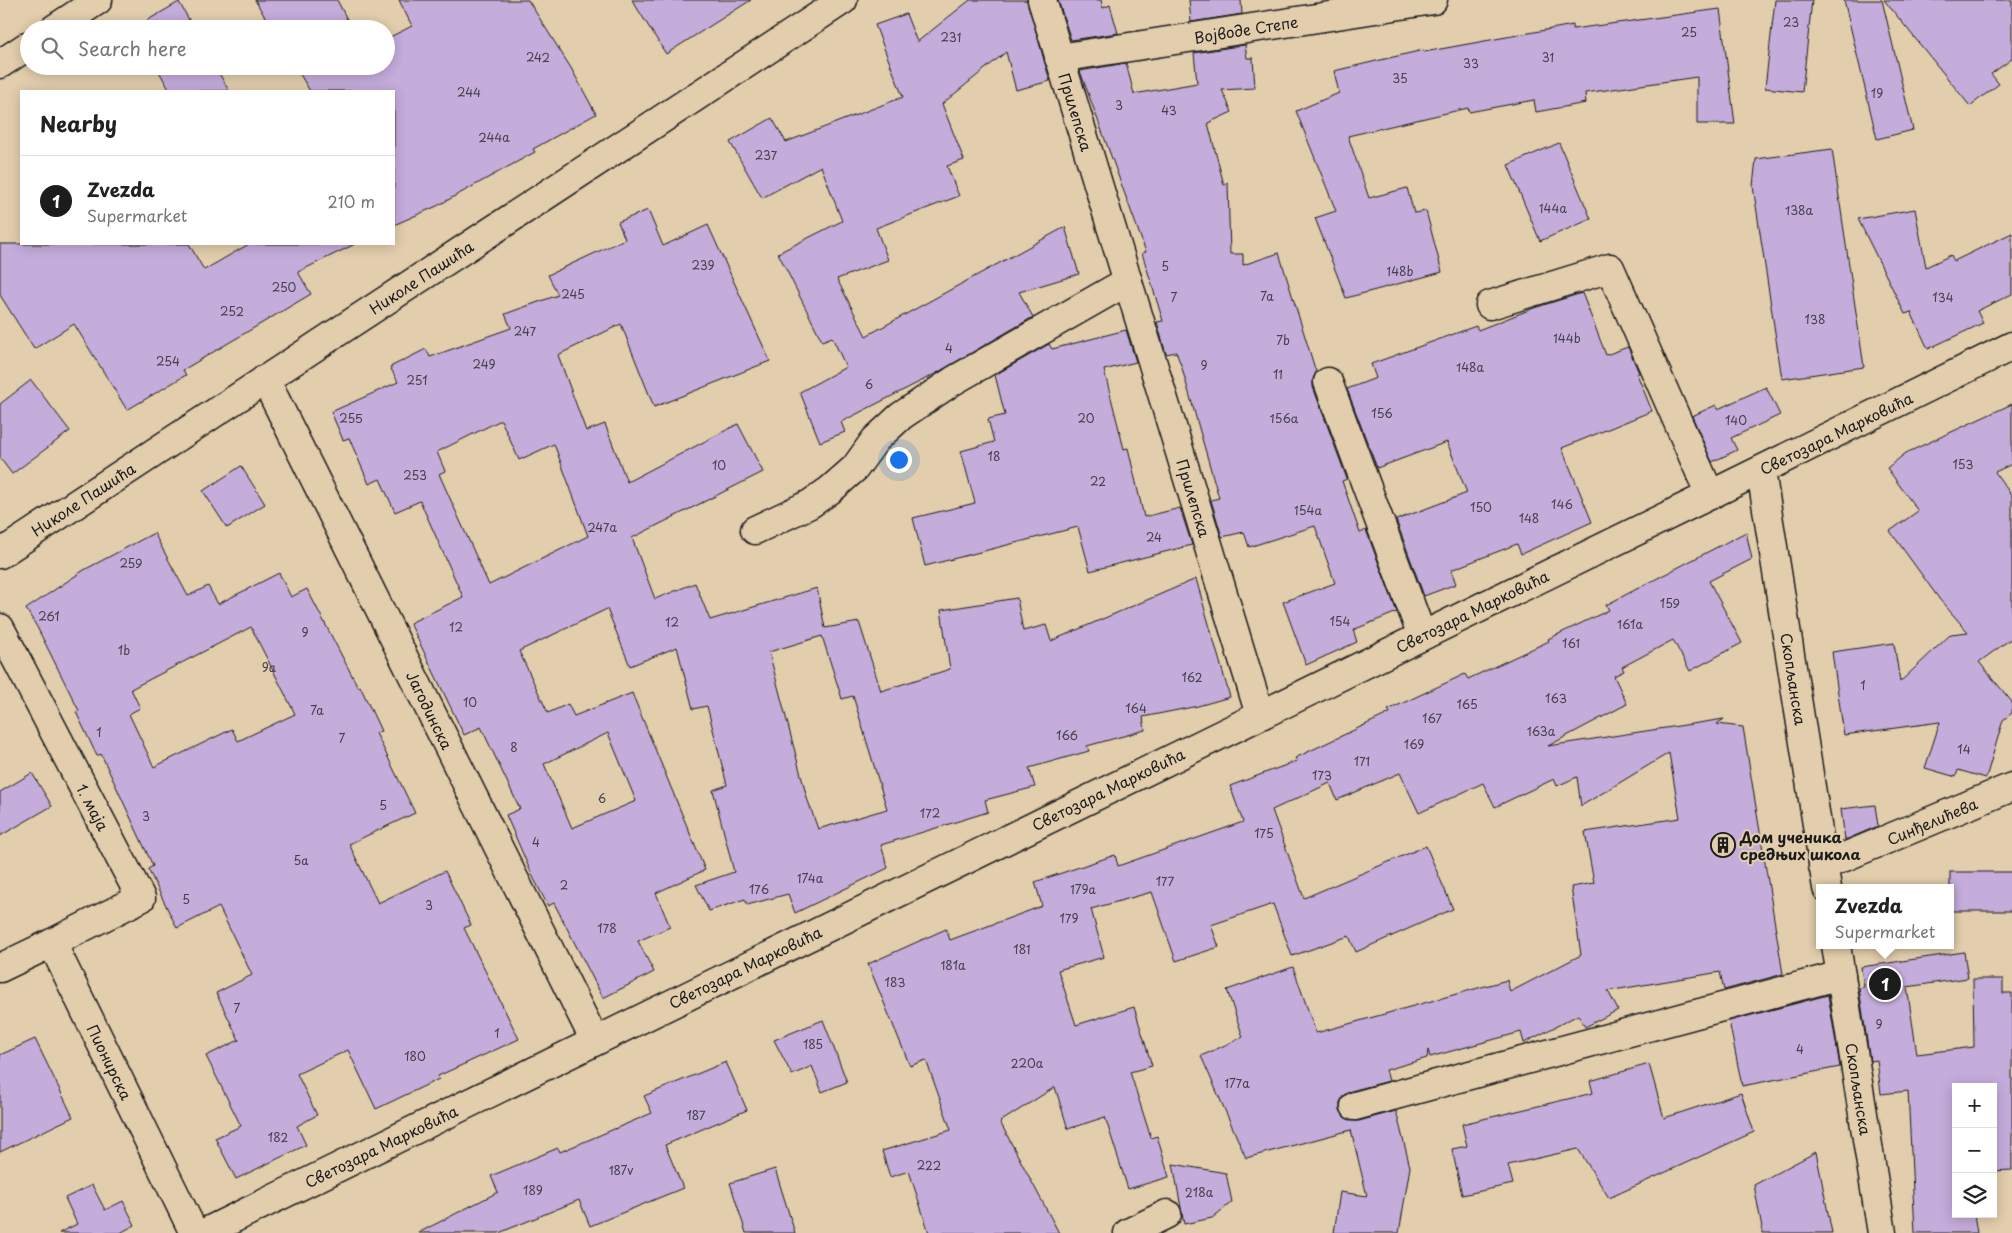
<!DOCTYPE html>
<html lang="en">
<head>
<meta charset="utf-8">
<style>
  :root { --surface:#fff; --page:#f6f6f6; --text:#222; --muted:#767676; --line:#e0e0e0; --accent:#1c1c1c }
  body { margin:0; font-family:"Playpen Sans",sans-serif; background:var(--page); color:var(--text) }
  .controls { position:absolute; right:15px; bottom:15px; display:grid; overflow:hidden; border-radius:0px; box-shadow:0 2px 12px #0003 }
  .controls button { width:45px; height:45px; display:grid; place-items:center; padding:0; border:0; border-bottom:1px solid var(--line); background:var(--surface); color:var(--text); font:25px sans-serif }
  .you { position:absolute; left:898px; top:459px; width:18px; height:18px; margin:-12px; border:4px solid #fff; border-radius:50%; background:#1a73e8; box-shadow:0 0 0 8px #1a73e833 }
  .badge { display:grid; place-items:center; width:32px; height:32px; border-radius:50%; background:var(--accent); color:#fff; font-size:16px; font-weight:700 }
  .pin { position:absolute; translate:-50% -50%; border:2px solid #fff; box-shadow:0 1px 5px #0006 }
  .popup { position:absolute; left:1816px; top:884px; width:138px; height:65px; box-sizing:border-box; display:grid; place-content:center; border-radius:0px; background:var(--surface); filter:drop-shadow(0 1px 4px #0005); font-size:16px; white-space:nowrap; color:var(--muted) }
  .popup b { font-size:19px; color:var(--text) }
  .popup::after { content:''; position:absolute; left:50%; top:100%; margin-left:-10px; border:10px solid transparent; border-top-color:var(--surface) }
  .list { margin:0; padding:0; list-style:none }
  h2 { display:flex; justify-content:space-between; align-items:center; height:65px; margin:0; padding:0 20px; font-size:21px }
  h2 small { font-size:16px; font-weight:400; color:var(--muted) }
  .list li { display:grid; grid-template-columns:32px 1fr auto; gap:15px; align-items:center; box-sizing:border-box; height:90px; padding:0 20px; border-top:1px solid var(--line) }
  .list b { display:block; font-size:19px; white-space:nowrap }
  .list p { margin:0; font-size:16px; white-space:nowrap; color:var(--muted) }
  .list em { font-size:16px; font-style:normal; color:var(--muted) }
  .icon { flex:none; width:28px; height:28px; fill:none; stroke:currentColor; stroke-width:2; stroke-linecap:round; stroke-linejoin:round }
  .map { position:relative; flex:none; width:2012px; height:1233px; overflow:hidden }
  .search { position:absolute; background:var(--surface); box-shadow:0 2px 12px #0003; left:20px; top:20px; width:375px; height:55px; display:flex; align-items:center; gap:12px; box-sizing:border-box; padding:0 18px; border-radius:28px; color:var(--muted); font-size:19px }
  .panel { position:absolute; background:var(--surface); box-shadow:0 2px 12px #0003; left:20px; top:90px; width:375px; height:155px; border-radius:0px }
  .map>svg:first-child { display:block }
  .building { fill:#c4acdb; stroke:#1c1c1c; fill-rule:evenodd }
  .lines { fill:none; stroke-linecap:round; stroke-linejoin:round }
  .street-casing { stroke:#1c1c1c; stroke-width:31 }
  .secondary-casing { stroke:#1c1c1c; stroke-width:31 }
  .street { stroke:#e2cdac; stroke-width:28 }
  .secondary { stroke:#e2cdac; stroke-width:28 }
  .labels { text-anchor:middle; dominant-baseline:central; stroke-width:4; stroke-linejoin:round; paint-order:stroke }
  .number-label { font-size:12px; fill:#46404c }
  .street-label { font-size:15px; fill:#1c1c1c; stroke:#e2cdac }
  .poi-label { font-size:15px; font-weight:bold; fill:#1c1c1c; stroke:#e2cdac; text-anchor:start }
</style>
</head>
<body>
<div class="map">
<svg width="2012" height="1233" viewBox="0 0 2012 1233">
  <rect width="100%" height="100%" fill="#e2cdac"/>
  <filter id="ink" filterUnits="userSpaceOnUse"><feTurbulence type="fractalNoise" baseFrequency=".02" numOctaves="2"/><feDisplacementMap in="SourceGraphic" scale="10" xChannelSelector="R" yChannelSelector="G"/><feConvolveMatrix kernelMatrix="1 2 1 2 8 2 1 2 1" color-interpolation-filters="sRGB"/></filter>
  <g filter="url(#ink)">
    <g class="building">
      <polygon points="255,0 337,0 352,29 272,29"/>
      <polygon points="399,0 528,0 571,68 596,114 533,149 535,152 437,206 394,225 394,91 310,91 295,66 386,66 386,39 412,26"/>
      <polygon points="632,0 751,0 666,54"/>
      <polygon points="970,0 1027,0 1050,81 1016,90 1006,52 942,104 964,160 947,166 959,196 876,228 888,260 837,279 866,336 1065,227 1079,274 1019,292 1033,317 935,374 841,422 845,432 820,442 800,392 846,367 832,337 822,341 778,253 842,221 821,166 762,198 730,142 772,118 786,142 903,97 875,25 906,14 917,42"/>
      <polygon points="1058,0 1101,0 1103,8 1110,5 1118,33 1071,40"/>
      <polygon points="1189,0 1241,0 1242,14 1191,22"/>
      <polygon points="1775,0 1812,0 1802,92 1765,88"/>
      <polygon points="1844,0 1882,0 1913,130 1877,139"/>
      <polygon points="1884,0 2012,0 2012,59 1991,74 1999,84 1970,106"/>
      <polygon points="179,2 194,29 135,29 134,28"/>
      <polygon points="1720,9 1735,124 1697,124 1697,77 1585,93 1586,103 1536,112 1534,100 1469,112 1468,108 1348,136 1369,198 1407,188 1414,213 1426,211 1442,272 1346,298 1315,218 1336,211 1296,111 1339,93 1334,71 1423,50 1424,52 1573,25 1573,29"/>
      <polygon points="1245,45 1247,58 1253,58 1255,88 1222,90 1232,112 1208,123 1224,185 1228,183 1230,254 1243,254 1243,265 1279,253 1316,372 1313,379 1313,387 1347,479 1342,481 1360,533 1366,530 1397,612 1353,630 1357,642 1306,665 1283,602 1335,583 1315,526 1249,547 1244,532 1222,537 1211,500 1219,498 1181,365 1176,352 1166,354 1157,322 1163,321 1142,253 1146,252 1080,71 1126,63 1134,94 1197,83 1194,53"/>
      <polygon points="156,66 215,66 229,91 170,91"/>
      <polygon points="1559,143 1591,219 1540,241 1508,165"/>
      <polygon points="1832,149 1864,367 1782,379 1753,186 1756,159"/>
      <polygon points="1915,209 1926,267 1951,255 1954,261 2012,233 2012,294 1977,311 1983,323 1928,349 1911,312 1905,314 1858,219"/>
      <path d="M648 210 663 246 708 225 770 361 654 407 621 324 558 355 586 431 605 424 627 482 738 424 763 472 632 538 655 599 695 583 710 620 817 588 825 628 859 622 881 691 950 669 941 610 1017 598 1023 631 1046 625 1051 641 1196 579 1230 697 1198 706 1143 717 1145 730 1087 746 1089 751 1029 768 1035 787 985 800 988 812 881 845 888 868 795 913 788 894 747 905 745 899 709 911 696 885 734 872 713 790 727 785 707 706 693 709 677 647 630 666 607 609 519 651 548 713 568 704 574 716 632 693 705 870 656 893 670 927 638 941 654 972 603 998 554 903 548 906 533 877 506 815 520 809 481 727 464 735 410 623 463 597 420 501 395 512 380 479 369 484 349 438 343 440 331 412 398 382 390 367 426 349 430 357 511 328 505 314 558 295 548 275 625 239 618 222ZM501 420 519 460 554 444 588 536 489 585 439 474 445 471 437 452ZM822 636 842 699 853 696 887 809 818 829 807 798 769 652ZM608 733 636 801 572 828 544 764Z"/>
      <polygon points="0,244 189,244 204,270 249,244 355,244 298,272 311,294 183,370 186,375 127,410 74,324 34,349 0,295"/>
      <polygon points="1582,293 1606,355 1628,347 1639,373 1637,374 1652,411 1562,448 1592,522 1521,554 1517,544 1451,570 1456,584 1424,596 1396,520 1467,493 1447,442 1377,468 1347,389 1376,378 1371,364 1476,326 1478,330 1534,308"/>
      <polygon points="1126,330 1136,362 1104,370 1124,449 1128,448 1144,517 1180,508 1192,545 1090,571 1078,527 925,566 913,518 975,503 961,451 994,442 988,419 1005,415 995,375 1049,344 1052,349"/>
      <polygon points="31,380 70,431 12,474 0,458 0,404"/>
      <polygon points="1766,387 1780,415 1731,438 1737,450 1712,462 1692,416 1716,405 1718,409"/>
      <polygon points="2012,404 2012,464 1995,472 2012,496 2012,638 1979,662 2012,702 2012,713 2003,720 1986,778 1958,770 1956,777 1925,768 1940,722 1844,735 1832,652 1894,643 1900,682 1951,634 1968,632 1940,600 1890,531 1918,511 1887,468 1906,453"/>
      <polygon points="241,466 265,504 227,528 203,491"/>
      <polygon points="1746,532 1752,559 1709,581 1742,643 1690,671 1673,640 1622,667 1624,671 1614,676 1627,704 1548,746 1724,719 1717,724 1743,727 1783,974 1724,990 1720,972 1608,991 1618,1010 1585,1027 1578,1015 1524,1043 1521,1032 1430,1057 1428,1050 1427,1058 1386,1070 1389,1081 1351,1091 1344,1095 1340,1102 1340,1110 1344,1117 1351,1121 1359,1121 1396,1111 1410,1167 1399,1233 1334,1233 1340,1192 1367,1196 1351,1130 1246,1158 1201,1056 1243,1037 1227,990 1293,967 1316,1033 1507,980 1510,992 1581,955 1571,887 1594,883 1585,832 1680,818 1669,753 1581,806 1577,777 1557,786 1554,779 1495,807 1483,783 1419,813 1400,773 1337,800 1330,783 1272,810 1304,898 1426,846 1453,909 1356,952 1349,936 1292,956 1273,904 1211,925 1219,947 1176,961 1152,892 1091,909 1104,957 1058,970 1076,1025 1134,1007 1152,1066 1130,1072 1151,1138 1157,1136 1169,1177 1128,1189 1105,1117 1068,1129 1055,1087 1000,1122 1059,1233 929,1233 909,1171 890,1177 882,1151 951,1130 926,1060 910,1066 868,964 946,929 950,940 1042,906 1035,882 1115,855 1118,866 1243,822 1230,786 1297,761 1295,758 1390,713 1388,710 1465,674 1468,679 1549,641 1548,639 1609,610 1606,605"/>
      <path d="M154 533 188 596 208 586 218 604 279 573 291 597 307 589 358 687 360 686 381 731 376 733 415 813 349 844 378 903 445 871 471 925 464 928 519 1039 438 1076 439 1079 376 1109 348 1050 297 1074 317 1115 297 1126 306 1145 236 1179 215 1138 241 1126 206 1056 239 1040 216 993 252 975 219 907 177 928 148 869 153 866 101 754 97 756 76 712 79 711 37 627 26 609 84 570ZM251 627 295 714 238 741 232 729 154 767 129 714 140 708 131 689Z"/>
      <polygon points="32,773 52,806 0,836 0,792"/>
      <polygon points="1875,805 1878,826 1845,840 1841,809"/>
      <rect x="1950" y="872" width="62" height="39"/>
      <polygon points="1964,952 1968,978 1907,987 1917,1054 1974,1047 1973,979 2003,979 2003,993 2012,993 2012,1170 1993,1171 1993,1087 1956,1087 1956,1214 1974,1214 1977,1233 1915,1233 1908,1091 1881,1094 1877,1060 1870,1061 1859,988 1864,987 1861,967"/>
      <polygon points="1828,995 1840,1067 1742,1086 1729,1021"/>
      <polygon points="823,1020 847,1082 822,1092 812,1066 792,1075 774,1040"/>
      <polygon points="35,1039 73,1117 0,1152 0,1055"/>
      <polygon points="726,1062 747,1110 665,1145 683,1188 590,1226 579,1200 499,1233 418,1233 498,1192 491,1176 558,1148 560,1152 652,1113 644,1096"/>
      <polygon points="1649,1064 1664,1118 1741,1093 1754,1132 1609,1198 1578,1149 1508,1165 1513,1184 1462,1195 1452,1149 1467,1146 1462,1124 1593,1093 1590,1081"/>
      <polygon points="1816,1152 1832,1233 1763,1233 1754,1185"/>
      <polygon points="1173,1164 1226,1173 1232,1202 1212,1218 1184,1224"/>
      <polygon points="775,1169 795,1233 746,1233 730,1183"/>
      <polygon points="92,1185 105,1210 123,1201 135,1225 120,1233 59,1233 77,1224 65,1198"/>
    </g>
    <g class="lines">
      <defs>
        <g id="street">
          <polyline points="1042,0 1260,715"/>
          <polyline points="54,29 98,0"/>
          <polyline points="1059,58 1433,0"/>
          <polyline points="0,64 29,45"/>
          <polyline points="1490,305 1610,268 1710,495"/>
          <polyline points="1328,382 1422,636"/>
          <polyline points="1761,471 1827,888"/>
          <polyline points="755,530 810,504 830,490 855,468 875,440 901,416 953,381 1128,281"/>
          <polyline points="0,628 141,898 52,943"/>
          <polyline points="1823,866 2012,787"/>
          <polyline points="1836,945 1882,1233"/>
          <polyline points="0,968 52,943 194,1233"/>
          <polyline points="1355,1106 1841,975"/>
          <polyline points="1128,1233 1167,1214"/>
        </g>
        <g id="secondary">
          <polyline points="265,379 595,1041"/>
          <polyline points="0,554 843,0"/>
          <polyline points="204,1233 1710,495 2012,346"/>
        </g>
      </defs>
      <use href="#street" class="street-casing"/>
      <use href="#secondary" class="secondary-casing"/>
      <use href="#street" class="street"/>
      <use href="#secondary" class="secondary"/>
    </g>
  </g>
  <defs>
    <symbol id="building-ring" viewBox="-11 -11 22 22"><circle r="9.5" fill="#e2cdac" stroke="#1c1c1c" stroke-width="1.5"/><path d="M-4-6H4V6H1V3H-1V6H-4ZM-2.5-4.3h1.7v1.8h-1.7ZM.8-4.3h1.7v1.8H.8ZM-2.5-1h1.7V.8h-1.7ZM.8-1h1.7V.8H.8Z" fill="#1c1c1c"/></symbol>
  </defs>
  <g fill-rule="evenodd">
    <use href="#building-ring" x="1709" y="831" width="28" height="28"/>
  </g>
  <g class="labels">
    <g class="number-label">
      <text x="1791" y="22">23</text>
      <text x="1689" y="32">25</text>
      <text x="951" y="37">231</text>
      <text x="538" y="57">242</text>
      <text x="1548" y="57">31</text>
      <text x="1471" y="63">33</text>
      <text x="1400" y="78">35</text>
      <text x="469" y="92">244</text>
      <text x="1877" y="93">19</text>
      <text x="1119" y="105">3</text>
      <text x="1169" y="110">43</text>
      <text x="494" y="137">244a</text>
      <text x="766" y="155">237</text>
      <text x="1553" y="208">144a</text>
      <text x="1799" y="210">138a</text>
      <text x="703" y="265">239</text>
      <text x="1165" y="266">5</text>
      <text x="1400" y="271">148b</text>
      <text x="284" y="287">250</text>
      <text x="573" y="294">245</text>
      <text x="1267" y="296">7a</text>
      <text x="1174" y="297">7</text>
      <text x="1943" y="297">134</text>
      <text x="232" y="311">252</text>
      <text x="1815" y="319">138</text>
      <text x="525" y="331">247</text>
      <text x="1567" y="338">144b</text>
      <text x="1283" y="340">7b</text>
      <text x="949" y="348">4</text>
      <text x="168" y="361">254</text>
      <text x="484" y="364">249</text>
      <text x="1204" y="365">9</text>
      <text x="1470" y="367">148a</text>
      <text x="1278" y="374">11</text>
      <text x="417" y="380">251</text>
      <text x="869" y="384">6</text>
      <text x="1382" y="413">156</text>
      <text x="351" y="418">255</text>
      <text x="1086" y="418">20</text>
      <text x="1284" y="418">156a</text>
      <text x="1736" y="420">140</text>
      <text x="994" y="456">18</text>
      <text x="1963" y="464">153</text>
      <text x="719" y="465">10</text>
      <text x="415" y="475">253</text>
      <text x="1098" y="481">22</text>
      <text x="1562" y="504">146</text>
      <text x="1481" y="507">150</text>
      <text x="1308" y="510">154a</text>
      <text x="1529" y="518">148</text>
      <text x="602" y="527">247a</text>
      <text x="1154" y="537">24</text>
      <text x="131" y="563">259</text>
      <text x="1670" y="603">159</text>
      <text x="49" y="616">261</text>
      <text x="1340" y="621">154</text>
      <text x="672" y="622">12</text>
      <text x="1630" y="624">161a</text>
      <text x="456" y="627">12</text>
      <text x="305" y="632">9</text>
      <text x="1571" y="643">161</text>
      <text x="124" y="650">1b</text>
      <text x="269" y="667">9a</text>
      <text x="1192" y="677">162</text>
      <text x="1863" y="685">1</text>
      <text x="1556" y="698">163</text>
      <text x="470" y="702">10</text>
      <text x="1467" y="704">165</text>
      <text x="1136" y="708">164</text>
      <text x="317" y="710">7a</text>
      <text x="1432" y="718">167</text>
      <text x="1541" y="731">163a</text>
      <text x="99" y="732">1</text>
      <text x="1067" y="735">166</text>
      <text x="342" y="738">7</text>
      <text x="1414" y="744">169</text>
      <text x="514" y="747">8</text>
      <text x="1964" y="749">14</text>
      <text x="1362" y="761">171</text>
      <text x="1322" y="775">173</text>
      <text x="602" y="798">6</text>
      <text x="383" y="805">5</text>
      <text x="930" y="813">172</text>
      <text x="146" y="816">3</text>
      <text x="1264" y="833">175</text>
      <text x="536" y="842">4</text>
      <text x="301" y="860">5a</text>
      <text x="810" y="878">174a</text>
      <text x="1165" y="881">177</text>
      <text x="564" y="885">2</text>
      <text x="759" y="889">176</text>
      <text x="1083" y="889">179a</text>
      <text x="186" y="899">5</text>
      <text x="429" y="905">3</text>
      <text x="1069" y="918">179</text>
      <text x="607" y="928">178</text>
      <text x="1022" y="949">181</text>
      <text x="953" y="965">181a</text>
      <text x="895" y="982">183</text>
      <text x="237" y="1008">7</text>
      <text x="1879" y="1024">9</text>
      <text x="497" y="1033">1</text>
      <text x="813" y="1044">185</text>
      <text x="1800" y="1049">4</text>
      <text x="415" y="1056">180</text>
      <text x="1027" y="1063">220a</text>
      <text x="1237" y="1083">177a</text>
      <text x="696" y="1115">187</text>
      <text x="278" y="1137">182</text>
      <text x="929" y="1165">222</text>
      <text x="621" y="1170">187v</text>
      <text x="533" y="1190">189</text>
      <text x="1199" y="1192">218a</text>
    </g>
    <g class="street-label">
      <text transform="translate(1246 29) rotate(-9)">Војводе Степе</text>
      <text transform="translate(1076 112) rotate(73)">Прилепска</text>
      <text transform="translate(421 277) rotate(-33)">Николе Пашића</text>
      <text transform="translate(1836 433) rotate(-26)">Светозара Марковића</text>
      <text transform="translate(1194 498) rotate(73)">Прилепска</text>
      <text transform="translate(83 499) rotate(-33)">Николе Пашића</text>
      <text transform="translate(1472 611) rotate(-26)">Светозара Марковића</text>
      <text transform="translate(1794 679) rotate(81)">Скопљанска</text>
      <text transform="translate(430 710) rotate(64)">Јагодинска</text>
      <text transform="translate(1108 789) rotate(-26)">Светозара Марковића</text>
      <text transform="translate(93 807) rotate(62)">1. маја</text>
      <text transform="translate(1932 821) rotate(-23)">Синђелићева</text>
      <text transform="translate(745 967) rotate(-26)">Светозара Марковића</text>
      <text transform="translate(110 1062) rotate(64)">Пионирска</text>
      <text transform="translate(1859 1089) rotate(81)">Скопљанска</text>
      <text transform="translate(381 1146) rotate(-26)">Светозара Марковића</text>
    </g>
    <g class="poi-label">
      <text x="1740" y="836">Дом ученика<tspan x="1740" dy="17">средњих школа</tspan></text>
    </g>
  </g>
</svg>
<div class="controls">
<button>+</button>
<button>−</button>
<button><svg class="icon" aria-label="layers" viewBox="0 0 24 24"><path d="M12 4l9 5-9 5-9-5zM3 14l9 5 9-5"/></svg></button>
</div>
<div class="you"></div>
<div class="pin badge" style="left:1885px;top:984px">1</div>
<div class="popup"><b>Zvezda</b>Supermarket</div>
<div class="search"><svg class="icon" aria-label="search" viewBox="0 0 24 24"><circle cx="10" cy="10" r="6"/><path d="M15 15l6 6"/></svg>Search here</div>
<section class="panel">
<h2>Nearby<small></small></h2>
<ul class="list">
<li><span class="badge">1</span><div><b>Zvezda</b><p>Supermarket</p></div><em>210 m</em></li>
</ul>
</section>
</div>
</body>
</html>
